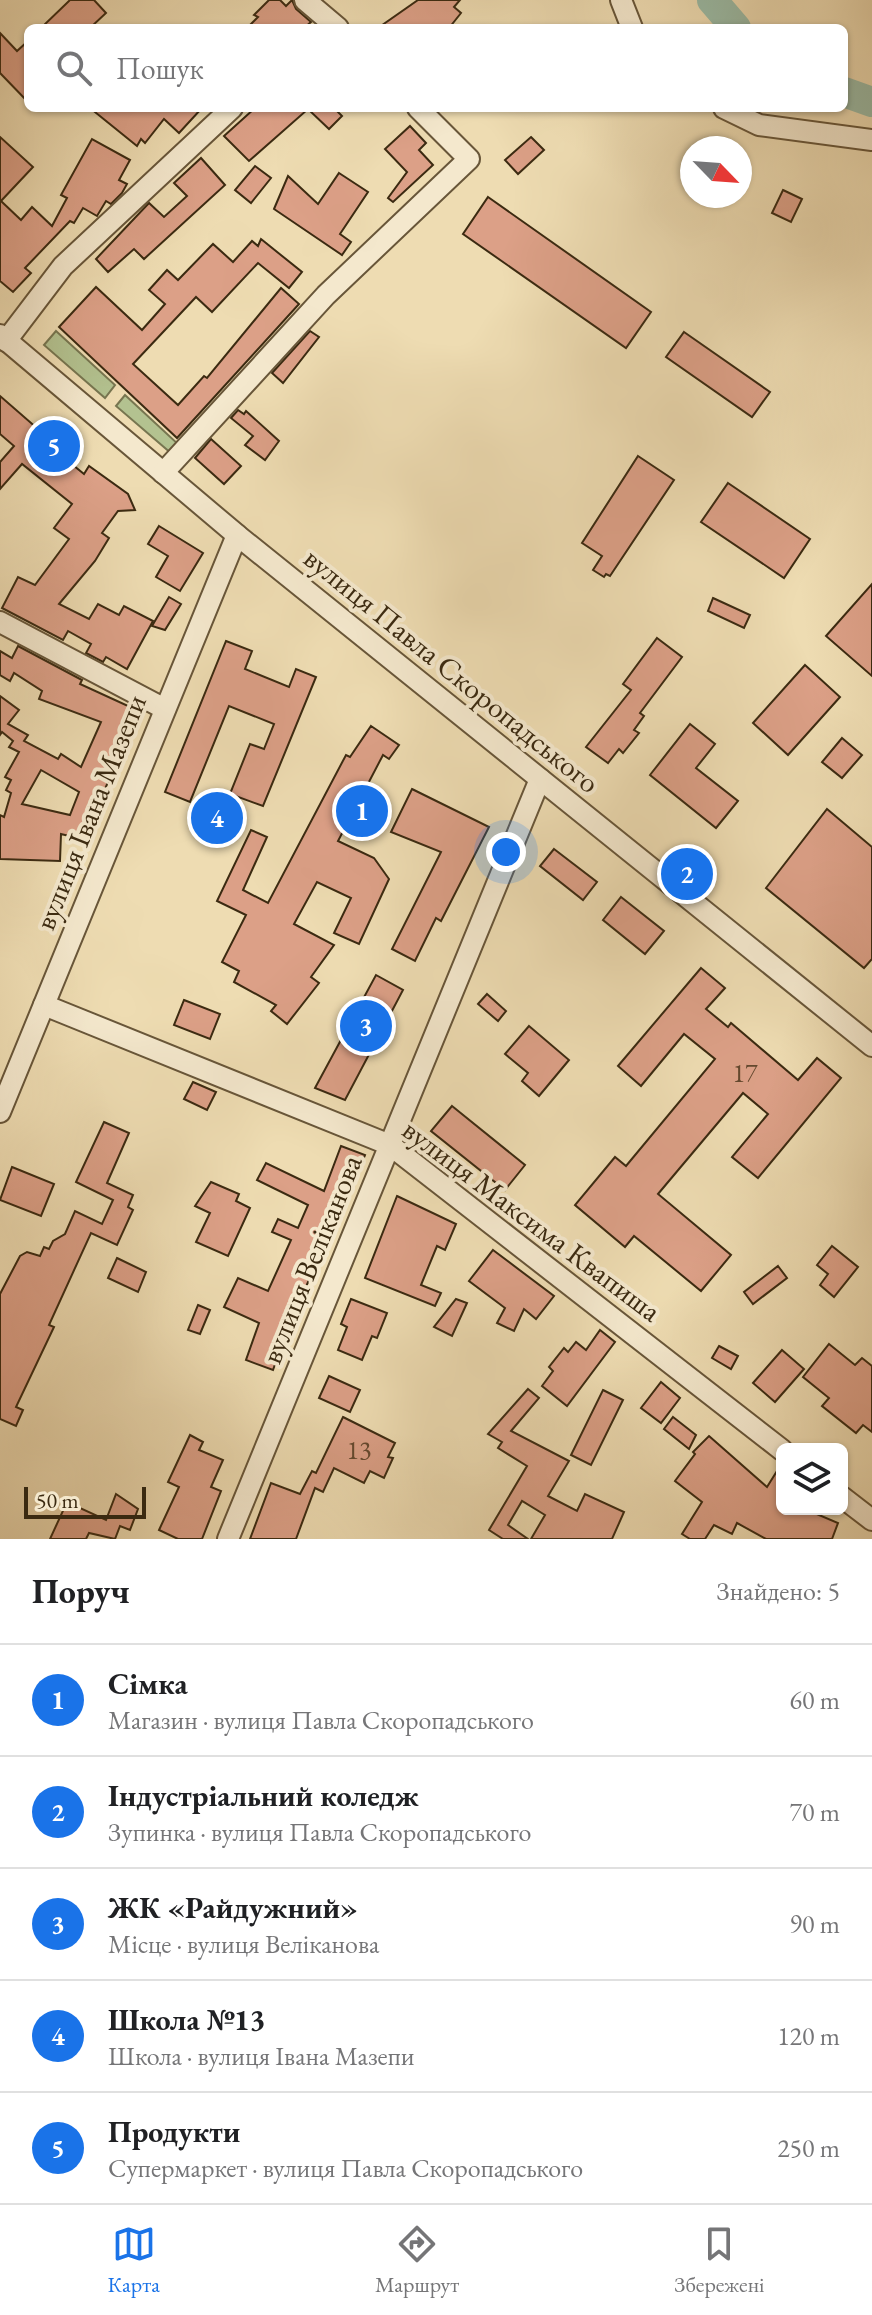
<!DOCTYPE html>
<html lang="uk">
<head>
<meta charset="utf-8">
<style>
  :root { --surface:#fff; --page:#f6f6f6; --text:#202124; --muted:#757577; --line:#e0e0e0; --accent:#1a73e8 }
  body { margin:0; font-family:"EB Garamond",serif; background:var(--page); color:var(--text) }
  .controls { position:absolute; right:24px; bottom:24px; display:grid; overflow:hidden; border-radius:12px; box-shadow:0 2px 6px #0004 }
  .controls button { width:72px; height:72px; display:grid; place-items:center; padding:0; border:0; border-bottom:2px solid var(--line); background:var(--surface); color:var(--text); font:40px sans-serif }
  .compass { position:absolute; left:680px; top:136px; width:72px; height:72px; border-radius:50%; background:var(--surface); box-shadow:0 2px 6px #0004; rotate:115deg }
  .scale { position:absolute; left:24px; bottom:20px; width:122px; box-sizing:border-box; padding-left:8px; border:4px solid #3b2a11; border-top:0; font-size:22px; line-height:28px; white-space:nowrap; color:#3b2a11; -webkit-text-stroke:6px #f4e8cd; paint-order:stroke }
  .you { position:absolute; left:506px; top:852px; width:28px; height:28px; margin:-20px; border:6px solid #fff; border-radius:50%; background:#1a73e8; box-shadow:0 0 0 12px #1a73e833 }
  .badge { display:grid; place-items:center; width:52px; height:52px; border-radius:50%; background:var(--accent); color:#fff; font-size:26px; font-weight:700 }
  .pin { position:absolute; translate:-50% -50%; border:4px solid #fff; box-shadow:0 2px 8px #0006 }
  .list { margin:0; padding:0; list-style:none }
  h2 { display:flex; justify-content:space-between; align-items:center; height:104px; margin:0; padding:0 32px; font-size:34px }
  h2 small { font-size:26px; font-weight:400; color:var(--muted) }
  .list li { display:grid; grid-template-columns:52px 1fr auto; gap:24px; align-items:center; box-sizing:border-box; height:112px; padding:0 32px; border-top:2px solid var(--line) }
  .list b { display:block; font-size:30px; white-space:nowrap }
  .list p { margin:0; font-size:26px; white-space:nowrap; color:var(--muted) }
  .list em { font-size:26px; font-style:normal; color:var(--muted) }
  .icon { flex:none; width:44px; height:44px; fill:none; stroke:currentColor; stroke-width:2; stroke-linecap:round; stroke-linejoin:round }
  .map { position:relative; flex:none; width:872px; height:1539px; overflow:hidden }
  .search { position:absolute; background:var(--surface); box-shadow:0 2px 6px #0004; left:24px; right:24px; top:24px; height:88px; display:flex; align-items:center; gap:20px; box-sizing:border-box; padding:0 28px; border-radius:12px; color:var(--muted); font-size:30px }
  .sheet { height:664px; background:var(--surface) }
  nav { display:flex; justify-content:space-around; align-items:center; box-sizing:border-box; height:112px; border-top:2px solid var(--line); background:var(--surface); font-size:22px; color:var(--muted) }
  nav a { display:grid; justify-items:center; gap:4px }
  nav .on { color:var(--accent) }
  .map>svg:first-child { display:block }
  .green { fill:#b3c290; stroke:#777650; stroke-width:2 }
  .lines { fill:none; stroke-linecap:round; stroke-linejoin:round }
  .river { stroke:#9bbca7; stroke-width:30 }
  .building { fill:#dca087; stroke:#3b2a11; stroke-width:2; fill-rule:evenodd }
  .minor-casing { stroke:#685639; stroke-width:24 }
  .minor { stroke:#f4e8cd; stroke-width:20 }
  .labels { text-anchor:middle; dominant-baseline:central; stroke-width:8; stroke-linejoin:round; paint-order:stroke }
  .number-label { font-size:26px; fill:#63482e }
  .street-label { font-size:30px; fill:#3b2a11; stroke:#f4e8cd }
</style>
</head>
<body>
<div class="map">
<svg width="872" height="1539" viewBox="0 0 872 1539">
  <rect width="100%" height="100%" fill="#eedcb2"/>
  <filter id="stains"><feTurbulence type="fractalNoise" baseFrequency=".0025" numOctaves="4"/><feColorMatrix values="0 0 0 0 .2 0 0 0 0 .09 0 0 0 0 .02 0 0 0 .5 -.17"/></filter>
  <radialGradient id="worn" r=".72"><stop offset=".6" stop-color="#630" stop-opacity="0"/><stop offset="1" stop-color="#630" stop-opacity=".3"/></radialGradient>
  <g class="green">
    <polygon points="56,331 115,385 105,398 44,345"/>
    <polygon points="125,395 179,445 172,454 116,406"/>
  </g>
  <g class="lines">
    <g class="river">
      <polyline points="712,0 736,28"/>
      <polyline points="844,92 872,102"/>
    </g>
  </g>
  <g class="building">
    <polygon points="70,0 94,0 106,13 90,28 41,28"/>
    <polygon points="269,0 280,0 286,6 292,0 296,9 311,22 304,28 247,28 258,17 254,15"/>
    <polygon points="418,0 460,0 454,7 461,13 449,28 378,28"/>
    <polygon points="0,33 17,51 28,41 28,102 0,73"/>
    <polygon points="90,108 202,108 179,133 164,119 145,143 141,139 137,146"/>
    <polygon points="255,108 334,108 342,116 329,129 308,109 249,161 224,136"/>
    <polygon points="410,126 426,143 419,150 433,165 393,202 388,198 407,172 385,149"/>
    <polygon points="0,137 33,167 1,201 21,220 32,207 52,226 67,198 61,195 92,139 130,160 119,180 127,184 122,193 111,204 106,201 97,216 83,208 74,223 70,221 25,268 31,273 13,292 0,281"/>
    <polygon points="531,137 544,150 518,174 505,160"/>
    <polygon points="201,158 225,185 144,259 134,249 108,272 96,259 149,203 164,217 187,196 174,183"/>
    <polygon points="255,166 271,178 251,203 235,190"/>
    <polygon points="339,173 368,192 340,234 351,242 342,255 274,209 288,176 318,204"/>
    <polygon points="783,190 802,199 791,222 772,213"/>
    <polygon points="488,197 651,312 626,348 463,234"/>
    <polygon points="261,239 302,272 289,288 258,263 212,312 196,297 133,364 178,405 204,376 207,378 281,288 299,304 177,438 59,327 96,287 142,330 165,304 149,290 167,270 178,280 213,244 233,262 252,241 258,246"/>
    <polygon points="310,331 319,337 283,383 272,373"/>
    <polygon points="684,332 770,392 752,417 666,357"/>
    <polygon points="0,396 46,436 42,440 84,474 89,466 128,494 135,510 118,511 102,533 109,538 95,561 59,604 89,619 98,604 119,615 124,606 153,621 127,669 106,657 103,662 86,653 91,644 68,631 63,640 2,608 18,577 35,585 69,539 54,528 72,504 22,464 0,489 0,462 14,446 0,434"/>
    <polygon points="238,410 244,414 246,411 279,441 265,460 245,445 253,436 231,418"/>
    <polygon points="211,439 241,466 224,484 195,458"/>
    <polygon points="638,456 674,480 610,576 606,574 604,577 593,570 602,556 582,543"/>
    <polygon points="728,483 810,539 784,578 701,522"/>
    <polygon points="159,526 203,553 180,591 156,577 168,556 148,544"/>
    <polygon points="872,584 872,676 826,636"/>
    <polygon points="169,597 181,604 165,630 152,626"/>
    <polygon points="713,598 750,615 744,628 708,611"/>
    <polygon points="657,638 682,657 640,713 644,716 634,730 639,733 623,753 619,749 608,763 586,747 631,690 623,684"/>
    <polygon points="226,641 252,651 245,669 289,687 296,669 316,677 263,806 230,794 250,744 264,749 274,724 229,706 190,802 165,792"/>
    <path d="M18 646 82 680 80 684 139 711 91 821H95L90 841 61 834 60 861 0 859V815L4 817 11 793 6 790 11 780 5 777 19 752 9 747 13 741 2 732 0 735V696L19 710 8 724 28 735 24 741 58 759 61 754 81 767 101 722 39 699 42 691 14 673 10 681 0 675V651L12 658ZM41 770 79 792 70 815 22 804Z"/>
    <polygon points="805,665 840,697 788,755 753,723"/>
    <polygon points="690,724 715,744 696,768 738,801 716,828 650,775"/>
    <polygon points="371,726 399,745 389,759 383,755 338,841 374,858 389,879 359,944 334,933 351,898 317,882 294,924 334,945 311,977 319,983 287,1024 271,1011 276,1005 234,982 239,971 222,962 246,915 217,901 251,830 267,837 243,890 268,903 346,755 350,757"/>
    <polygon points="842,738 862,755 842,778 822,762"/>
    <polygon points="412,789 489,827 441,921 436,918 415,961 392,949 441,852 391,832"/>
    <polygon points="827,809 872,847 872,959 864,968 766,888"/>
    <polygon points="554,849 597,882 583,900 540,866"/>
    <polygon points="621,897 664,931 645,954 603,920"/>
    <polygon points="701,968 725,988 706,1009 728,1027 731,1023 798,1080 817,1058 841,1078 758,1178 732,1157 768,1114 743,1093 658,1194 731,1255 701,1291 634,1236 625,1247 575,1205 615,1157 626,1166 715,1059 684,1034 641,1086 618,1066"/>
    <polygon points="376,975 403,990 345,1100 315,1088"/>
    <polygon points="487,994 506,1011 498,1021 478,1004"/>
    <polygon points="184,1000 220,1014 210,1039 174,1025"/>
    <polygon points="529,1026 569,1060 539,1096 522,1081 528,1073 505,1054"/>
    <polygon points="193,1082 216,1092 207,1110 184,1099"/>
    <polygon points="452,1106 525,1165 505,1190 431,1131"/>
    <polygon points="104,1122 129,1133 107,1183 133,1195 128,1207 133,1210 117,1245 91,1233 49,1325 54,1327 16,1407 23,1410 16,1426 0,1419 0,1294 20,1256 27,1252 40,1256 44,1247 49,1249 53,1241 65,1234 75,1211 102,1224 113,1200 76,1182"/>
    <polygon points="341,1146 365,1155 351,1190 345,1188 324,1231 309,1268 313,1271 296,1309 301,1311 288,1337 285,1336 273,1370 246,1360 259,1323 224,1307 238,1278 268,1291 291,1240 272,1232 278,1219 298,1228 308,1205 257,1180 266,1163 324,1191"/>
    <polygon points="12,1167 54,1184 41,1216 0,1200"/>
    <polygon points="211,1182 239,1194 236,1201 250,1208 228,1256 196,1242 210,1213 195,1206"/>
    <polygon points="397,1196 456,1224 445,1250 437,1246 421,1285 441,1293 435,1306 365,1278"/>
    <polygon points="832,1246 858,1267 834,1297 820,1285 828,1274 817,1265"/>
    <polygon points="493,1250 554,1296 536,1319 524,1309 514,1331 497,1323 505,1308 469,1281"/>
    <polygon points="117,1258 146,1272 138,1292 108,1278"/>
    <polygon points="778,1266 787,1278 753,1304 744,1292"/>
    <polygon points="351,1299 387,1313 377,1338 372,1336 362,1360 338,1350 347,1327 341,1324"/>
    <polygon points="456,1299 467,1303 452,1336 434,1327"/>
    <polygon points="198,1305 210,1310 200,1334 188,1330"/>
    <polygon points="600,1330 615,1342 567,1406 542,1386 553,1371 549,1367 564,1348 568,1352 576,1342 586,1350"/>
    <polygon points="829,1344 855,1365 862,1358 872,1366 872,1432 863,1425 856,1433 822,1406 829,1398 803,1377"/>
    <polygon points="719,1346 738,1356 731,1369 712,1358"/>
    <polygon points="782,1350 804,1369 775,1402 753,1383"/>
    <polygon points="329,1376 360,1390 350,1412 319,1398"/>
    <polygon points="661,1382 680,1398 661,1423 641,1408"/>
    <polygon points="528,1389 539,1398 511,1431 569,1461 548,1496 577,1511 585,1494 624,1512 612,1539 531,1539 545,1515 522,1501 508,1525 528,1539 503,1539 489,1530 527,1466 498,1448 502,1442 488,1434"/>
    <polygon points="603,1390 623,1400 591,1465 571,1455"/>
    <polygon points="343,1417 395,1443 388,1457 393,1458 384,1478 370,1471 364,1483 334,1468 323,1492 315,1488 296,1539 250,1539 271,1483 300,1494 312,1471 316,1473"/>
    <polygon points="673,1417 696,1435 689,1449 664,1429"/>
    <polygon points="190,1435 203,1442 199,1450 223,1460 211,1487 221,1491 202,1539 178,1539 159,1530 179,1487 168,1482"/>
    <polygon points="709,1436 767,1487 782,1463 782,1509 805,1509 838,1523 832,1539 766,1539 737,1523 732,1534 714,1525 705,1539 690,1539 682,1534 702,1502 675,1481 695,1454 693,1452"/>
    <polygon points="116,1494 138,1509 130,1530 120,1526 115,1539 89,1533 86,1539 50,1539 67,1502 106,1520"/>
  </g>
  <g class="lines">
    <defs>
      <g id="minor">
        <polyline points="305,0 338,28"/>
        <polyline points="621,0 632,28"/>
        <polyline points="724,108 759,125 872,140"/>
        <polyline points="0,335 237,535 872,1046"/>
        <polyline points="6,341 63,266 232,108"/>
        <polyline points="163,473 326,295 469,159 418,108"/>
        <polyline points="0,622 165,709"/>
        <polyline points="44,1005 390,1145 782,1450"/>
        <polyline points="0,1112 237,535"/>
        <polyline points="842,1497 872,1520"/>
        <polyline points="228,1539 540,779"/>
      </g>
    </defs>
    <use href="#minor" class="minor-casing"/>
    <use href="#minor" class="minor"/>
  </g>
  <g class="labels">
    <g class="number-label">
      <text x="745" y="1073">17</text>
      <text x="359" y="1450">13</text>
    </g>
    <g class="street-label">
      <text transform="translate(452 670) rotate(39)">вулиця Павла Скоропадського</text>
      <text transform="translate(90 812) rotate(-68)">вулиця Івана Мазепи</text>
      <text transform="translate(532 1220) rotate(37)">вулиця Максима Квапиша</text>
      <text transform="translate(311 1259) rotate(-68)">вулиця Веліканова</text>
    </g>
  </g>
  <rect width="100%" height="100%" filter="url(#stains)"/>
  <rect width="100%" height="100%" fill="url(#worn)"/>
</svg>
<div class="controls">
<button><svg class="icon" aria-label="layers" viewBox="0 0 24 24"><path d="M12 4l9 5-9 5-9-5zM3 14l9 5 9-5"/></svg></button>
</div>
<svg class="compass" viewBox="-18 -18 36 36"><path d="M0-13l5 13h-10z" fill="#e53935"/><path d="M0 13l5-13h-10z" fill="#757577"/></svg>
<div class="scale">50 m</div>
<div class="you"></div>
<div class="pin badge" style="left:362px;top:811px">1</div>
<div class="pin badge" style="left:687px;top:874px">2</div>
<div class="pin badge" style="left:366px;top:1026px">3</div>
<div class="pin badge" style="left:217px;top:818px">4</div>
<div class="pin badge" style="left:54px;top:446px">5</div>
<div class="search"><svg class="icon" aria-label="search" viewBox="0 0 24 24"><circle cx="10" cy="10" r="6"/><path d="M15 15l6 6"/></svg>Пошук</div>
</div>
<section class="sheet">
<h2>Поруч<small>Знайдено: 5</small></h2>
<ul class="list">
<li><span class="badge">1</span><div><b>Сімка</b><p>Магазин · вулиця Павла Скоропадського</p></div><em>60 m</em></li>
<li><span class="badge">2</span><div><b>Індустріальний коледж</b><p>Зупинка · вулиця Павла Скоропадського</p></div><em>70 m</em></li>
<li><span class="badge">3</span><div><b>ЖК «Райдужний»</b><p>Місце · вулиця Веліканова</p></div><em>90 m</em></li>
<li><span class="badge">4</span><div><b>Школа №13</b><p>Школа · вулиця Івана Мазепи</p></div><em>120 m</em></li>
<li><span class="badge">5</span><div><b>Продукти</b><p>Супермаркет · вулиця Павла Скоропадського</p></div><em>250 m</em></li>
</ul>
</section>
<nav>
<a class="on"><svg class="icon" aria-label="map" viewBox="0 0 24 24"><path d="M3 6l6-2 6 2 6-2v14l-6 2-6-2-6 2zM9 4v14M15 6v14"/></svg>Карта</a>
<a><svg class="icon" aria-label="directions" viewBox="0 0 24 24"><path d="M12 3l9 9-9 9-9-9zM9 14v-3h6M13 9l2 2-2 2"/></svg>Маршрут</a>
<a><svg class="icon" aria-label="saved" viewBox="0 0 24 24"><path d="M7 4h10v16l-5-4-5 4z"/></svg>Збережені</a>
</nav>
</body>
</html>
